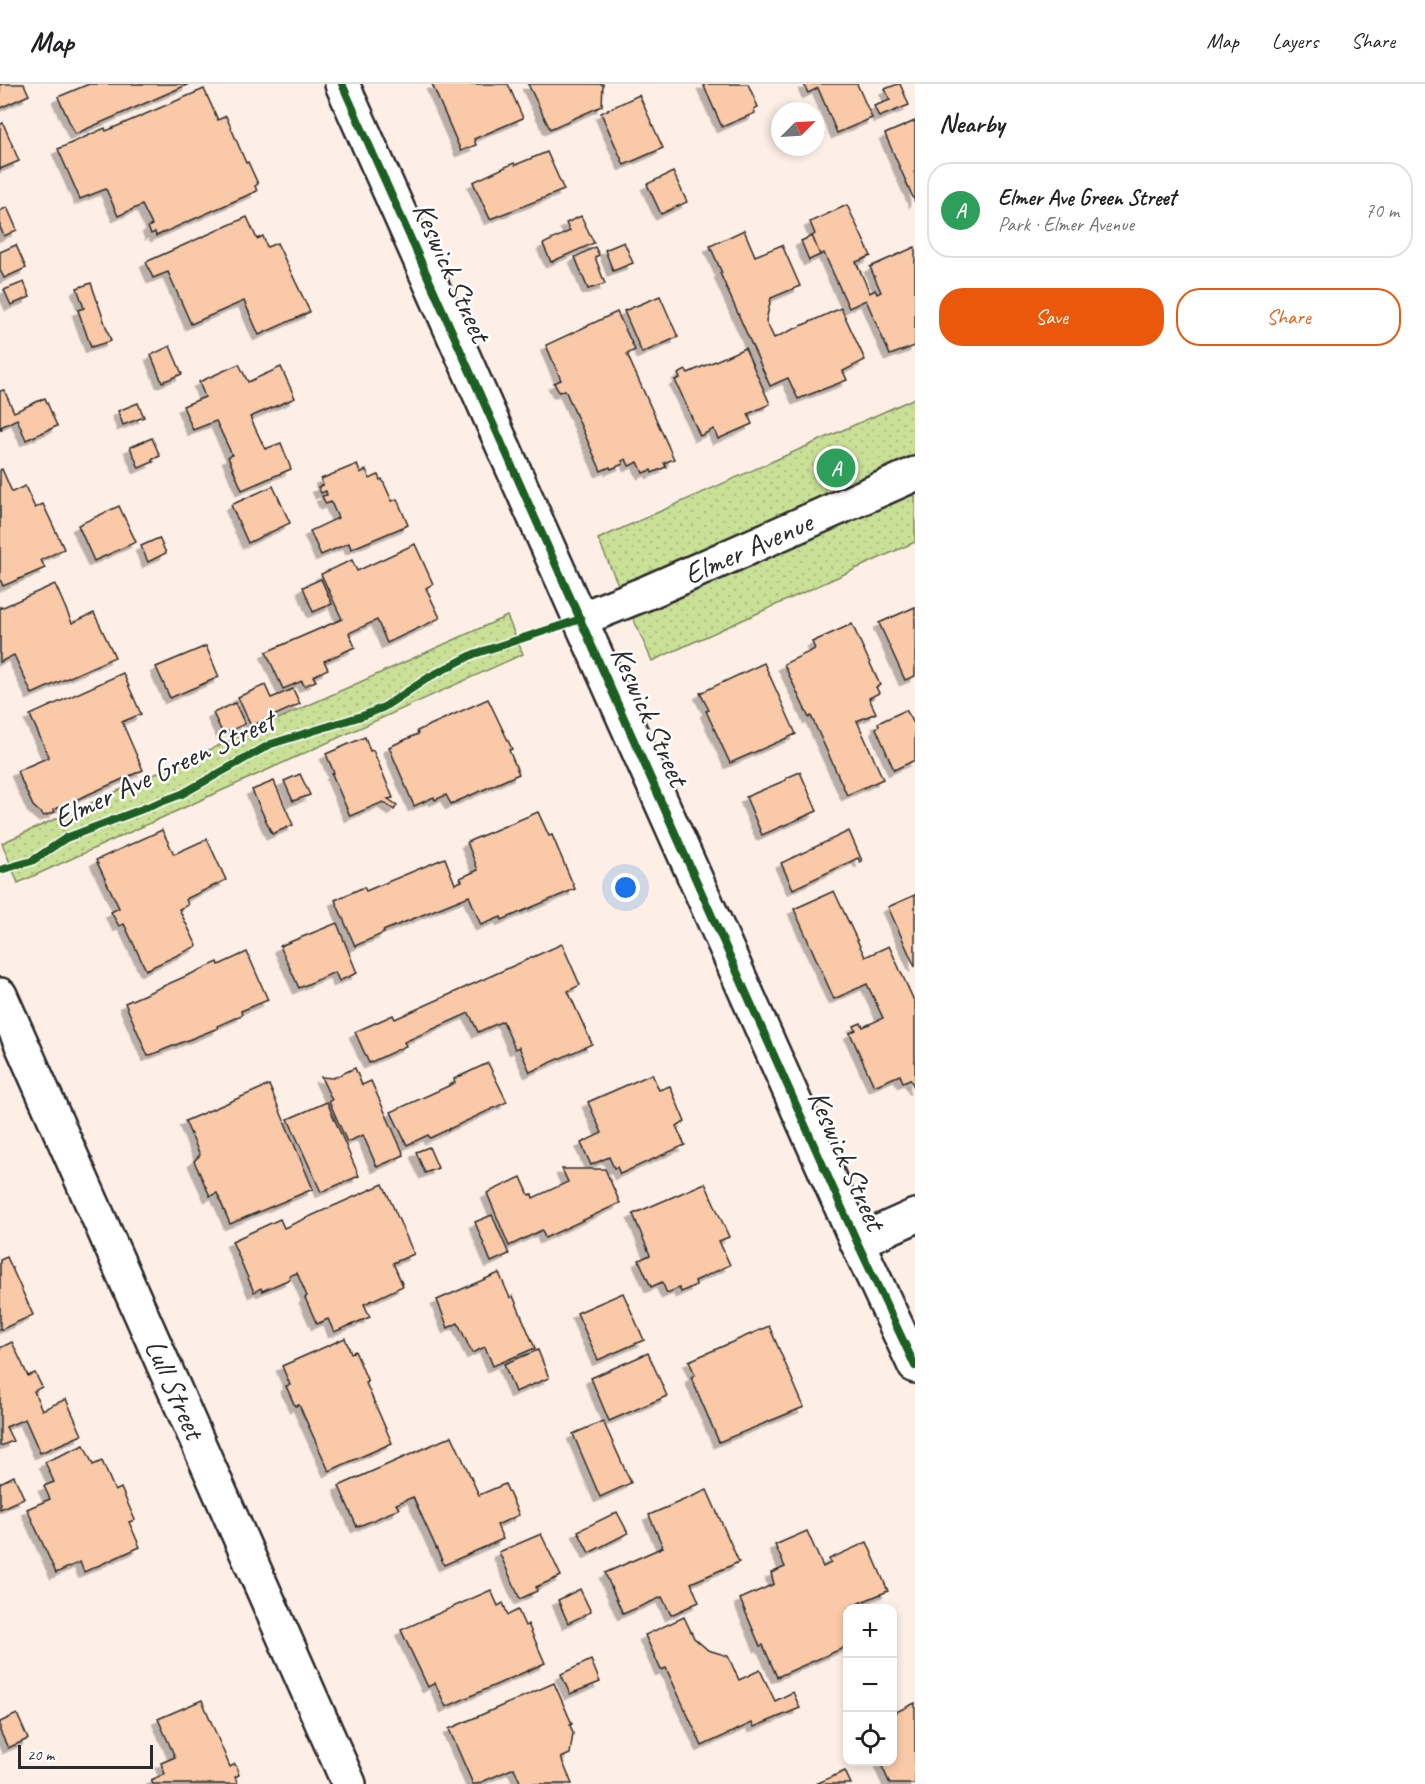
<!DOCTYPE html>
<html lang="en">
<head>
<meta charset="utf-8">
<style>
  :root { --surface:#fff; --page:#f2f2f2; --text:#202124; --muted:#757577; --line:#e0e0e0; --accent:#ea580c }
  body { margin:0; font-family:Caveat,sans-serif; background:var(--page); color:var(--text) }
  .controls { position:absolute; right:18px; bottom:18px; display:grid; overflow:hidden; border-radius:12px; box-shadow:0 3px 9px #0003 }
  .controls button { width:54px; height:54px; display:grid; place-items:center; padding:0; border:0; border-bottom:2px solid var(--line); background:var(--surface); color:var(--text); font:30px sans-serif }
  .compass { position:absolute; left:771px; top:18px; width:54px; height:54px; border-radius:50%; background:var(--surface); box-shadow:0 3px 9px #0003; rotate:66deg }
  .scale { position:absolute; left:18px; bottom:15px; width:135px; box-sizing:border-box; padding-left:6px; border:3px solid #2b2b2b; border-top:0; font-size:16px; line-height:21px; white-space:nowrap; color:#2b2b2b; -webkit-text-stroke:4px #fff; paint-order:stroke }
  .you { position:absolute; left:626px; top:804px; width:21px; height:21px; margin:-15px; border:4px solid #fff; border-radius:50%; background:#1a73e8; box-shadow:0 0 0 9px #1a73e833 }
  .badge { display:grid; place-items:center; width:39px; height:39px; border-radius:50%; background:var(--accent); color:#fff; font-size:20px; font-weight:700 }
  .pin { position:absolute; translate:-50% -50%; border:3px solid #fff; box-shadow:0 2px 6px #0006 }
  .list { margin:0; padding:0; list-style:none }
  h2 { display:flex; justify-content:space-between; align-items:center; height:78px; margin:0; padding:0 24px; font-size:26px }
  h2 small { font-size:20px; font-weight:400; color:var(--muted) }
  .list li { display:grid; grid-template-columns:39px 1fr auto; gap:18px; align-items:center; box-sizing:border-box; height:96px; margin:0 12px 12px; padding:0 12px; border:2px solid var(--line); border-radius:24px }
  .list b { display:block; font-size:22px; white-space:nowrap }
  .list p { margin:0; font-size:20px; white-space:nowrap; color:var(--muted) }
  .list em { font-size:20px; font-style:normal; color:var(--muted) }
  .actions { display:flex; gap:12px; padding:18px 24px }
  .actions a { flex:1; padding:14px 0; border:2px solid var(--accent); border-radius:24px; text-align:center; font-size:21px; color:var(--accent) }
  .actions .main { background:var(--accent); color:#fff }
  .icon { flex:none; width:33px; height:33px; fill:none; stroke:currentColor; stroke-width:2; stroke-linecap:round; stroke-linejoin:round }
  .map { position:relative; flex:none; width:915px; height:1700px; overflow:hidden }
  header { display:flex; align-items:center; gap:36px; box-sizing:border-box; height:84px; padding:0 30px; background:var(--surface); border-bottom:2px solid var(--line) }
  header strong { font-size:28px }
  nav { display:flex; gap:33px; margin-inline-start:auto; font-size:21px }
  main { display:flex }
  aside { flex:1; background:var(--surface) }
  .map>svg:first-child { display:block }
  .garden { fill:url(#garden-dots); stroke:#7a8660; stroke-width:1.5 }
  .building { fill:#f9c9a8; stroke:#2b2b2b; stroke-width:1.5; filter:url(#shadow) }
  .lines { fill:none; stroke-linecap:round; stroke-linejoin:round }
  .minor-casing { stroke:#2b2b2b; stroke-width:38 }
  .minor { stroke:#fff; stroke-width:33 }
  .cycleway-casing { stroke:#fff; stroke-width:11 }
  .cycleway { stroke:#1b5e20; stroke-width:8 }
  .labels { text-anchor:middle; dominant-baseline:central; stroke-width:5; stroke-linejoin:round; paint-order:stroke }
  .street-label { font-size:30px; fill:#2b2b2b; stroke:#fff }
</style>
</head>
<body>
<header>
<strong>Map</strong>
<nav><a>Map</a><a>Layers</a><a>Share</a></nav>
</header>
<main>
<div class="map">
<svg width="915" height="1700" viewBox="0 0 915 1700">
  <defs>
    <pattern id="garden-dots" width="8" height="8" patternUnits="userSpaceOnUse" patternTransform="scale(1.5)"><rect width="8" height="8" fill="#cae096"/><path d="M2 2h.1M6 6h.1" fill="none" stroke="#aec081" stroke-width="1.8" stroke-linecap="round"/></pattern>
    <filter id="shadow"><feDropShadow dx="-5.5" dy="5.5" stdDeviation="0" flood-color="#0004"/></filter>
  </defs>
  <rect width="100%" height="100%" fill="#fdefe5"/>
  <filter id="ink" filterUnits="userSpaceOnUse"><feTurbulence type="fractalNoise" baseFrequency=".0167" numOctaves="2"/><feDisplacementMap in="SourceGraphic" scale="12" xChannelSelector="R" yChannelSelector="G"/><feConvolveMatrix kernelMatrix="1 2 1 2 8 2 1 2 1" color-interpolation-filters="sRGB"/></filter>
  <g filter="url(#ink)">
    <g class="garden">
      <polygon points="915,314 915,458 652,577 598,455"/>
      <polygon points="507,532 523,570 18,799 2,759"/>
    </g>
    <g class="building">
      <polygon points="0,0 24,0 29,11 0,24"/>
      <polygon points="89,0 189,0 75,50 58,13"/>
      <polygon points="432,0 508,0 523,34 474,55 476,61 461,67"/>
      <polygon points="528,0 603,0 602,22 550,45"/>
      <polygon points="703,0 748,0 758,23 754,25 755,29 722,43"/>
      <polygon points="804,0 857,0 872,34 837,49 818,4 808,9"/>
      <polygon points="898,0 900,0 909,21 879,33 874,22 890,16 885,5"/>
      <polygon points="204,5 218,36 226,32 246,79 248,78 258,100 255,102 257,107 156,152 155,148 151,150 148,143 152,141 142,121 118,132 106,105 80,115 58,65 105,44 106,47"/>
      <polygon points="639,11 663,64 624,81 601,29"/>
      <polygon points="816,31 824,51 816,55"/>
      <polygon points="915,37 915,118 885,50"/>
      <polygon points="3,39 19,77 0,85 0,41"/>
      <polygon points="547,68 564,106 490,135 473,98 514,79 515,81"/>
      <polygon points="673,88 687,118 661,130 647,100"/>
      <polygon points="847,121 871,172 856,178 870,209 875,206 877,210 881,208 870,183 915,163 915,262 890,271 866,216 849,224 824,169 820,171 812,152 815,150 810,138"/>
      <polygon points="7,123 17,146 4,152 0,143 0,127"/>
      <polygon points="581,132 594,159 551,178 543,160 570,147 566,139"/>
      <polygon points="247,133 257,155 263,152 267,163 277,159 310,228 259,251 244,217 191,240 168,188 153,194 146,178"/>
      <polygon points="744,146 755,172 782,161 800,202 771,214 766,237 774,254 841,224 865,276 843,287 847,296 798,315 788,294 770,302 720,189 722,189 710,162"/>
      <polygon points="812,152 820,171 809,176 801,157"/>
      <polygon points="624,158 633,179 613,187 605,166"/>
      <polygon points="16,161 26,184 4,194 0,186 0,168"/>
      <polygon points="595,163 599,171 595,173 605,200 588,205 575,173"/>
      <polygon points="24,198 30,213 11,221 4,206"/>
      <polygon points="91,199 111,257 91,263 78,226 84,224 77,204"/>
      <polygon points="660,212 678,253 642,269 624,227"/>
      <polygon points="617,228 635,266 627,270 674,375 664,379 666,383 652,389 651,386 643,389 638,378 629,382 626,375 622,377 623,380 611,385 610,383 601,387 565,306 559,308 554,299 561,296 546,261"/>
      <polygon points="170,262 182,290 162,298 151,271"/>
      <polygon points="745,264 770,320 748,330 752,340 718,355 714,345 700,352 675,296 680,294 678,290 686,286 688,289"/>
      <polygon points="239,280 248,298 281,283 295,314 250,333 265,365 281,359 291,385 242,406 228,373 232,371 216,337 193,346 183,322 205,313 199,298"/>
      <polygon points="4,306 14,328 45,314 57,342 26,356 17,335 1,343 2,346 0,346 0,307"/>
      <polygon points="138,319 144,333 123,341 118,327"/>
      <polygon points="152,354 160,372 151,376 153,378 139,384 130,363"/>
      <polygon points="357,380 360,389 366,386 370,395 378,391 380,396 382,395 392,417 397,415 408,441 351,465 349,459 321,471 310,447 338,434 331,418 326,420 322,412 327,411 326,407 321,409 318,403 323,401 321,395"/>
      <polygon points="2,385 12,408 25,402 35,424 43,420 64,465 41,476 45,484 3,502 0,495 0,386"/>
      <polygon points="273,402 290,439 248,459 231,421"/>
      <polygon points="119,422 136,458 94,477 78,441"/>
      <polygon points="159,454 166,469 148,478 141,462"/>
      <polygon points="415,460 433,500 426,504 440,534 387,559 377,536 349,549 355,563 324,577 328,585 313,592 316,597 304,602 302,597 283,605 266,568 342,535 321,490 352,476 357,487"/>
      <polygon points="321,495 332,520 313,528 303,503"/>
      <polygon points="55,500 72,539 94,529 115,573 32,610 14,571 0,578 0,522 1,524"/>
      <polygon points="915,523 915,592 905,596 879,539"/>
      <polygon points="852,540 880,601 876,603 879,609 869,614 876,629 857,637 883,695 847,711 811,632 809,634 784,580 815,565 812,558"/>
      <polygon points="206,562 219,593 170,614 156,583"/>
      <polygon points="764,579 796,650 730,679 706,627 709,626 700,609"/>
      <polygon points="123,589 141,630 122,638 143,686 53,726 55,728 44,732 33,722 17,687 49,673 30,631"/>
      <polygon points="265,601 271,614 293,605 300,620 251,642 238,613"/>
      <polygon points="488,615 512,665 509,666 519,690 451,720 446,711 435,716 434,713 414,722 389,663 418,650 417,647"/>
      <polygon points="235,619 245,640 223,650 213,629"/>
      <polygon points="906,626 915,641 915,676 894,686 876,644 879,642 878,639"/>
      <polygon points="365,653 370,667 373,666 393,714 388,715 397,721 394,726 383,718 350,732 332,690 334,689 326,670"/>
      <polygon points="800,688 817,727 762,751 746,713 786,696 786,694"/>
      <polygon points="300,690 310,711 293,717 284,697"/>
      <polygon points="274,697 293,741 272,750 252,706"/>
      <polygon points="538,728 549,752 552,751 575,805 502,836 501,833 481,841 469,812 383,847 384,849 355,862 335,816 364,803 366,807 445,774 455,800 462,797 460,794 478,786 467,758"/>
      <polygon points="162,746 174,770 207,755 226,796 186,815 188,821 179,825 197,862 146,886 124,840 119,842 111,828 119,824 96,776"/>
      <polygon points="849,747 862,777 860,778 858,774 793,805 781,779"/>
      <polygon points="834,807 865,873 889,862 915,919 915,1005 910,995 903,998 900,991 874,1002 850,949 856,946 854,942 861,939 863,943 883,934 867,900 834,915 794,825"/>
      <polygon points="915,811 915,883 888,823"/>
      <polygon points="337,839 357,889 339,897 335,888 299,904 280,862"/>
      <polygon points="562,860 580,901 568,907 592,960 530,988 519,963 515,965 503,937 478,948 469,929 404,958 406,962 369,979 355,948 393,931 395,935"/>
      <polygon points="247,868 268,916 241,927 242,931 217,942 218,944 148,972 125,919 218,878 219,881"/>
      <polygon points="488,979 507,1018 430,1054 428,1051 407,1061 391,1028 455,999 454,995"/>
      <polygon points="355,984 362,1001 371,997 404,1071 377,1083 363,1051 347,1058 329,1017 332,1016 321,993 333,994"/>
      <polygon points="652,990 659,1006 670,1002 685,1038 676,1042 685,1061 620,1090 617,1083 614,1084 609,1073 591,1081 581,1059 602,1049 588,1018"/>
      <polygon points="269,1001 313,1105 230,1140 217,1109 210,1112 194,1077 200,1071 185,1037"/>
      <polygon points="327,1018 359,1092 321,1108 288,1035"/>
      <polygon points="429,1063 438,1084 425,1089 416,1068"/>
      <polygon points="562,1085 605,1085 620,1119 545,1154 542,1146 509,1162 487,1109 521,1093 529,1111 532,1110 533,1114 568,1098"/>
      <polygon points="705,1099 729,1153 719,1157 730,1181 695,1197 696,1201 681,1208 679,1204 667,1209 662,1198 651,1203 639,1176 650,1171 633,1130"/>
      <polygon points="383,1100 414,1170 393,1179 403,1202 364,1220 370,1233 334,1248 328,1235 317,1240 305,1214 307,1212 297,1189 289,1192 290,1195 262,1207 261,1204 254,1208 232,1157 280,1135 284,1144"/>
      <polygon points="492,1131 509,1170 491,1178 475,1138"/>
      <polygon points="7,1173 33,1231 0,1246 0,1176"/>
      <polygon points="499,1189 510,1214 513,1212 535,1264 493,1282 485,1263 472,1269 458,1239 448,1244 437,1216"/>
      <polygon points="623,1209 644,1256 598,1276 577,1229"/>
      <polygon points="769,1242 804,1323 719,1358 691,1293 695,1291 689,1277"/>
      <polygon points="345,1254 351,1269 355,1267 368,1298 366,1299 392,1359 329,1387 299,1321 295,1322 286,1302 290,1301 282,1282"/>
      <polygon points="12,1258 28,1292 35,1289 42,1303 34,1307 42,1326 66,1315 82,1351 40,1369 25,1335 6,1343 13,1357 0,1362 0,1264"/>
      <polygon points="538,1266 549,1294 515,1308 504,1280"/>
      <polygon points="648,1269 667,1312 609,1337 591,1294"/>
      <polygon points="603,1337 631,1399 600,1413 573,1350"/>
      <polygon points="452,1352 479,1411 505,1400 519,1431 497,1441 503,1455 444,1481 413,1413 396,1420 399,1425 357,1443 339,1402"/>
      <polygon points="84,1361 93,1381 102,1377 115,1407 121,1404 135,1436 129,1438 140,1463 84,1488 80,1478 56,1489 27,1425 50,1415 44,1402 54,1398 45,1378"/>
      <polygon points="14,1392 24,1414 0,1425 0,1399"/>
      <polygon points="707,1406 739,1478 691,1499 699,1518 671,1531 662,1513 623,1530 605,1489 663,1463 649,1431"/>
      <polygon points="617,1428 628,1449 589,1469 578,1447"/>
      <polygon points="807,1447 823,1483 831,1479 829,1475 867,1458 888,1507 852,1522 853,1524 848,1524 848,1562 777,1593 763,1561 760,1562 740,1515 774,1500 771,1489 785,1483 775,1461"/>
      <polygon points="541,1450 561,1492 536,1503 537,1507 520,1515 499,1468"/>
      <polygon points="580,1505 591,1528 568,1539 558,1516"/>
      <polygon points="491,1506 498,1522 503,1519 508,1531 518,1526 525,1542 528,1540 545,1579 446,1623 435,1599 428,1603 401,1546"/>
      <polygon points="684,1533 694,1554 708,1566 728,1572 739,1596 760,1586 775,1617 793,1608 800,1624 754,1643 752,1639 702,1662 666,1584 661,1586 645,1551"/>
      <polygon points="591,1576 600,1598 570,1610 561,1590"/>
      <polygon points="554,1599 572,1640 570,1641 573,1649 570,1670 561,1674 572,1700 521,1700 514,1684 477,1700 473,1700 449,1645"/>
      <polygon points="202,1616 230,1683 235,1680 239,1691 235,1693 238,1700 153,1700 151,1696 165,1690 161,1679 175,1673 158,1635"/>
      <polygon points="915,1619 915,1700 890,1700 880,1678 892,1678 892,1630"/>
      <polygon points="17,1630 28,1655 8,1664 0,1647 0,1638"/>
      <polygon points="845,1687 851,1700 816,1700"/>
    </g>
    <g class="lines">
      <defs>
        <g id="minor">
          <polyline points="342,0 857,1158 915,1282"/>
          <polyline points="581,535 646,509 915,390"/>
          <polyline points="0,911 349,1700"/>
          <polyline points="857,1158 915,1132"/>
        </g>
      </defs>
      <use href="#minor" class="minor-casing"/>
      <use href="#minor" class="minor"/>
      <defs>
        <g id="cycleway">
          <polyline points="342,0 857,1158 915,1282"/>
          <polyline points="0,786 32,777 66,754 182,710 271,660 365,631 384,623 431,592 474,570 581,535"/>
        </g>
      </defs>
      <use href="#cycleway" class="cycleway-casing"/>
      <use href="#cycleway" class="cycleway"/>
    </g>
  </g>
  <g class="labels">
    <g class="street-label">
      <text transform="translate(452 188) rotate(66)">Keswick Street</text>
      <text transform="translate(748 464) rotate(-24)">Elmer Avenue</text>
      <text transform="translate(650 632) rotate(66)">Keswick Street</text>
      <text transform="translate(164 685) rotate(-25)">Elmer Ave Green Street</text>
      <text transform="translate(847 1076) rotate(66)">Keswick Street</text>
      <text transform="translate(175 1305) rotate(66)">Lull Street</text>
    </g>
  </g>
</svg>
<div class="controls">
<button>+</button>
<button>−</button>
<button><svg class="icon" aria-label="locate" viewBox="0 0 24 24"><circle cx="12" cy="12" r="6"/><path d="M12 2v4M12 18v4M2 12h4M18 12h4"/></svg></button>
</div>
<svg class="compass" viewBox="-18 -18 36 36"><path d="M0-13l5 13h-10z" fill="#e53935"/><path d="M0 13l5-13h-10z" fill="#757577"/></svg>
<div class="scale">20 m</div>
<div class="you"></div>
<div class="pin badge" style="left:836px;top:384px;background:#2e9e5b">A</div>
</div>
<aside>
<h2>Nearby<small></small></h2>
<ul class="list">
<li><span class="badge" style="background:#2e9e5b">A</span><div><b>Elmer Ave Green Street</b><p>Park · Elmer Avenue</p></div><em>70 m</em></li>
</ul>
<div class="actions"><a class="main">Save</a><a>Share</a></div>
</aside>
</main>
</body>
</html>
